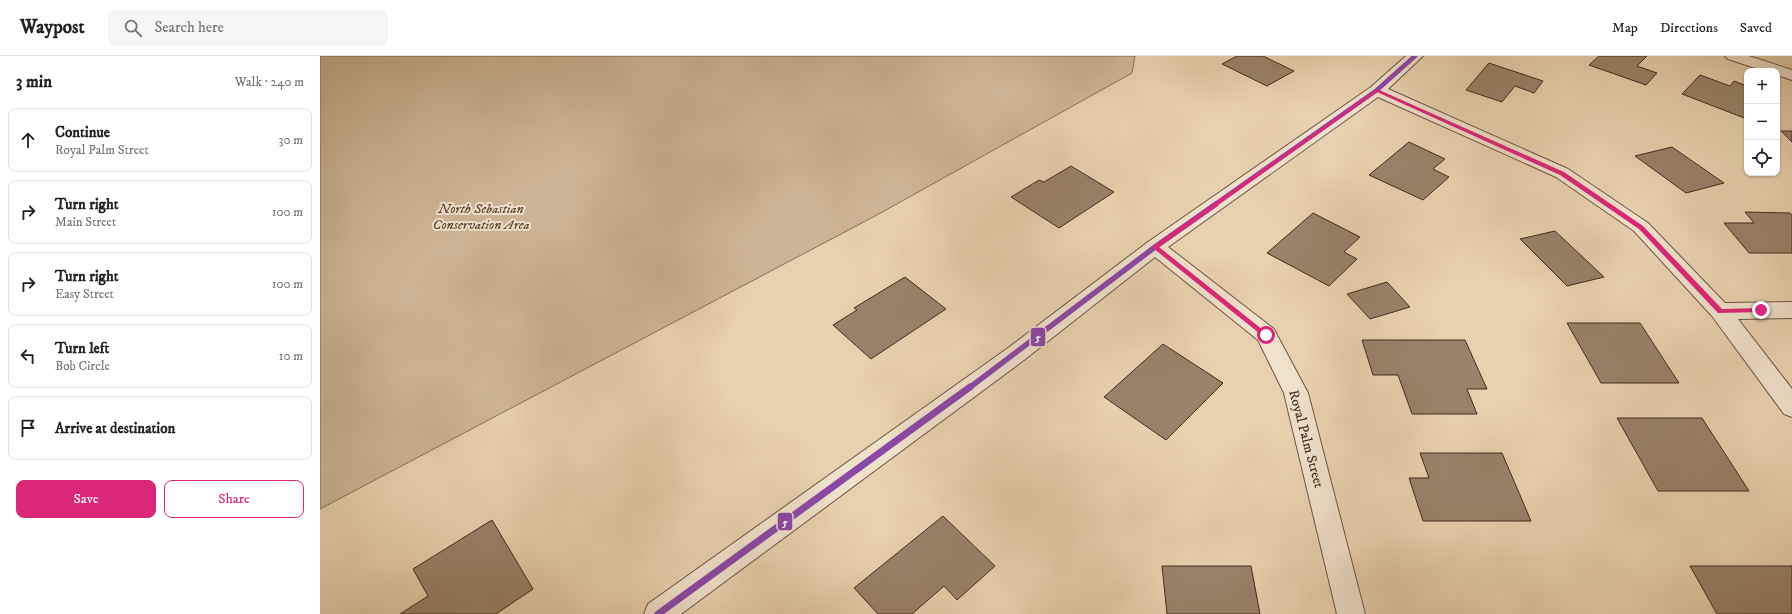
<!DOCTYPE html>
<html lang="en">
<head>
<meta charset="utf-8">
<style>
  :root { --surface:#fff; --page:#f6f6f6; --text:#222; --muted:#767676; --line:#e0e0e0; --accent:#db2777 }
  body { margin:0; font-family:"IM FELL DW Pica",serif; background:var(--page); color:var(--text) }
  .controls { position:absolute; right:12px; top:12px; display:grid; overflow:hidden; border-radius:8px; box-shadow:0 1px 3px #0004 }
  .controls button { width:36px; height:36px; display:grid; place-items:center; padding:0; border:0; border-bottom:1px solid var(--line); background:var(--surface); color:var(--text); font:20px sans-serif }
  .stop { position:absolute; width:12px; height:12px; margin:-9px; border:3px solid #db2777; border-radius:50%; background:#fff }
  .stop.end { background:#db2777; border-color:#fff; box-shadow:0 1px 4px #0008 }
  .list { margin:0; padding:0; list-style:none }
  h2 { display:flex; justify-content:space-between; align-items:center; height:52px; margin:0; padding:0 16px; font-size:17px }
  h2 small { font-size:13px; font-weight:400; color:var(--muted) }
  .list li { display:grid; grid-template-columns:26px 1fr auto; gap:12px; align-items:center; box-sizing:border-box; height:64px; margin:0 8px 8px; padding:0 8px; border:1px solid var(--line); border-radius:8px }
  .list b { display:block; font-size:15px; white-space:nowrap }
  .list p { margin:0; font-size:13px; white-space:nowrap; color:var(--muted) }
  .list em { font-size:13px; font-style:normal; color:var(--muted) }
  .actions { display:flex; gap:8px; padding:12px 16px }
  .actions a { flex:1; padding:9px 0; border:1px solid var(--accent); border-radius:8px; text-align:center; font-size:14px; color:var(--accent) }
  .actions .main { background:var(--accent); color:#fff }
  .icon { flex:none; width:22px; height:22px; fill:none; stroke:currentColor; stroke-width:2; stroke-linecap:round; stroke-linejoin:round }
  .map { position:relative; flex:none; width:1472px; height:558px; overflow:hidden }
  header { display:flex; align-items:center; gap:24px; box-sizing:border-box; height:56px; padding:0 20px; background:var(--surface); border-bottom:1px solid var(--line) }
  header strong { font-size:19px }
  nav { display:flex; gap:22px; margin-inline-start:auto; font-size:14px }
  .search { width:280px; height:36px; background:var(--page); display:flex; align-items:center; gap:10px; box-sizing:border-box; padding:0 14px; border-radius:8px; color:var(--muted); font-size:15px }
  main { display:flex }
  aside { flex:1; background:var(--surface) }
  .map>svg:first-child { display:block }
  .green { fill:#ccb596; stroke:#86715a }
  .building { fill:#988269; stroke:#412d1d }
  .lines { fill:none; stroke-linecap:round; stroke-linejoin:round }
  .minor-casing { stroke:#6b5642; stroke-width:2 }
  .minor { fill:#f0e1cb; fill-rule:evenodd }
  .bus-1-far2-casing { stroke:#f0e1cb; stroke-width:7 }
  .bus-1-far1-casing { stroke:#f0e1cb; stroke-width:8 }
  .bus-1-casing { stroke:#f0e1cb; stroke-width:10 }
  .bus-1-far2 { stroke:#8a48a9; stroke-width:4.5 }
  .bus-1-far1 { stroke:#8a48a9; stroke-width:5.5 }
  .bus-1 { stroke:#8a48a9; stroke-width:7 }
  .route { fill:#db2777 }
  .labels { text-anchor:middle; dominant-baseline:central; stroke-width:4; stroke-linejoin:round; paint-order:stroke }
  .park-label { font-size:14px; font-style:italic; fill:#5d4835; stroke:#f0e1cb }
  .street-label { font-size:14px; fill:#412d1d; stroke:#f0e1cb }
  .line-badge { stroke:#f0e1cb; stroke-width:1.5 }
  .badge-label { font-size:11px; text-anchor:middle; font-weight:bold; fill:#fff }
</style>
</head>
<body>
<header>
<strong>Waypost</strong>
<div class="search"><svg class="icon" aria-label="search" viewBox="0 0 24 24"><circle cx="10" cy="10" r="6"/><path d="M15 15l6 6"/></svg>Search here</div>
<nav><a>Map</a><a>Directions</a><a>Saved</a></nav>
</header>
<main>
<aside>
<h2>3 min<small>Walk · 240 m</small></h2>
<ul class="list">
<li><svg class="icon" aria-label="ahead" viewBox="0 0 24 24"><path d="M12 20V5M6 11l6-6 6 6"/></svg><div><b>Continue</b><p>Royal Palm Street</p></div><em>30 m</em></li>
<li><svg class="icon" aria-label="right" viewBox="0 0 24 24"><path d="M7 20v-9h11M14 6l5 5-5 5"/></svg><div><b>Turn right</b><p>Main Street</p></div><em>100 m</em></li>
<li><svg class="icon" aria-label="right" viewBox="0 0 24 24"><path d="M7 20v-9h11M14 6l5 5-5 5"/></svg><div><b>Turn right</b><p>Easy Street</p></div><em>100 m</em></li>
<li><svg class="icon" aria-label="left" viewBox="0 0 24 24"><path d="M17 20v-9H6M10 6l-5 5 5 5"/></svg><div><b>Turn left</b><p>Bob Circle</p></div><em>10 m</em></li>
<li><svg class="icon" aria-label="arrive" viewBox="0 0 24 24"><path d="M6 21V4h12l-3 4 3 4H6"/></svg><div><b>Arrive at destination</b></div></li>
</ul>
<div class="actions"><a class="main">Save</a><a>Share</a></div>
</aside>
<div class="map">
<svg width="1472" height="558" viewBox="0 0 1472 558">
  <rect width="100%" height="100%" fill="#e8d1af"/>
  <filter id="stains"><feTurbulence type="fractalNoise" baseFrequency=".005" numOctaves="4"/><feColorMatrix values="0 0 0 0 .2 0 0 0 0 .09 0 0 0 0 .02 0 0 0 .5 -.17"/></filter>
  <radialGradient id="worn" r=".72"><stop offset=".6" stop-color="#630" stop-opacity="0"/><stop offset="1" stop-color="#630" stop-opacity=".3"/></radialGradient>
  <polygon class="green" points="0,0 815,0 812,17 557,159 0,453"/>
  <g class="building">
    <polygon points="917,0 943,0 974,15 947,30 902,8"/>
    <polygon points="1279,0 1327,0 1317,10 1337,17 1326,29 1269,9"/>
    <polygon points="1169,7 1223,25 1214,37 1195,30 1182,46 1146,34"/>
    <polygon points="1380,19 1410,30 1414,25 1427,30 1427,63 1362,38"/>
    <polygon points="1461,75 1472,75 1472,86"/>
    <polygon points="1089,86 1125,103 1113,113 1129,121 1103,144 1049,119"/>
    <polygon points="1352,91 1404,127 1366,137 1315,100"/>
    <polygon points="751,110 794,136 739,172 691,141 719,124 724,126"/>
    <polygon points="1425,156 1470,157 1472,159 1472,197 1429,197 1404,167 1434,167"/>
    <polygon points="993,157 1040,181 1024,196 1037,203 1009,230 947,197"/>
    <polygon points="1235,175 1284,221 1247,230 1200,183"/>
    <polygon points="585,221 626,253 551,303 513,269 537,254 534,252"/>
    <polygon points="1067,226 1090,251 1050,263 1027,238"/>
    <polygon points="1247,267 1320,267 1359,327 1281,327"/>
    <polygon points="1042,284 1145,284 1167,333 1147,333 1157,358 1092,358 1078,319 1053,319"/>
    <polygon points="843,288 903,327 846,384 784,341"/>
    <polygon points="1297,362 1382,362 1429,435 1338,435"/>
    <polygon points="1100,397 1182,397 1211,465 1103,465 1089,422 1109,422"/>
    <polygon points="623,460 675,510 637,544 624,530 592,558 558,558 534,532"/>
    <polygon points="172,464 213,533 176,558 80,558 108,540 93,513"/>
    <polygon points="842,510 931,510 940,558 847,558"/>
    <polygon points="1370,510 1472,510 1472,558 1397,558"/>
  </g>
  <g class="lines">
    <defs>
      <g id="minor">
        <polygon points="1086,0 1103,0 1068,33 1248,113 1328,167 1405,247 1472,246 1472,262 1418,263 1472,333 1472,361 1464,358 1392,260 1314,175 1236,121 1058,41 848,191 954,273 957,279 988,337 1045,558 1017,558 964,337 938,284 835,201 704,304 361,558 324,558 328,548 688,292 828,186 1051,31"/>
        <polygon points="1405,0 1429,0 1472,14 1472,24 1457,19 1457,15 1444,15 1408,3"/>
      </g>
    </defs>
    <use href="#minor" class="minor-casing"/>
    <use href="#minor" class="minor"/>
    <defs>
      <polyline id="bus-1-far2" points="894,149 1057,34 1095,0"/>
      <polyline id="bus-1-far1" points="649,332 835,191 896,148"/>
      <polyline id="bus-1" points="338,558 650,331"/>
    </defs>
    <use href="#bus-1-far2" class="bus-1-far2-casing"/>
    <use href="#bus-1-far1" class="bus-1-far1-casing"/>
    <use href="#bus-1" class="bus-1-casing"/>
    <use href="#bus-1-far2" class="bus-1-far2"/>
    <use href="#bus-1-far1" class="bus-1-far1"/>
    <use href="#bus-1" class="bus-1"/>
  </g>
  <polygon class="route" points="1057,33 1244,116 1323,170 1402,253 1441,252 1443,253 1443,256 1398,257 1319,173 1240,119 1057,36 839,191 948,278 948,281 944,281 833,192 833,190"/>
  <g class="labels">
    <g class="park-label">
      <text x="161" y="153">North Sebastian<tspan x="161" dy="16">Conservation Area</tspan></text>
    </g>
    <g class="street-label">
      <text transform="translate(986 383) rotate(75)">Royal Palm Street</text>
    </g>
  </g>
  <g class="line-badge">
    <rect x="710" y="271" width="16" height="20" rx="4" fill="#8a48a9"/>
    <rect x="457" y="456" width="16" height="19" rx="4" fill="#8a48a9"/>
  </g>
  <g class="badge-label">
    <text x="718" y="285">5</text>
    <text x="465" y="470">5</text>
  </g>
  <rect width="100%" height="100%" filter="url(#stains)"/>
  <rect width="100%" height="100%" fill="url(#worn)"/>
</svg>
<div class="controls">
<button>+</button>
<button>−</button>
<button><svg class="icon" aria-label="locate" viewBox="0 0 24 24"><circle cx="12" cy="12" r="6"/><path d="M12 2v4M12 18v4M2 12h4M18 12h4"/></svg></button>
</div>
<div class="stop" style="left:946px;top:279px"></div>
<div class="stop end" style="left:1441px;top:254px"></div>
</div>
</main>
</body>
</html>
